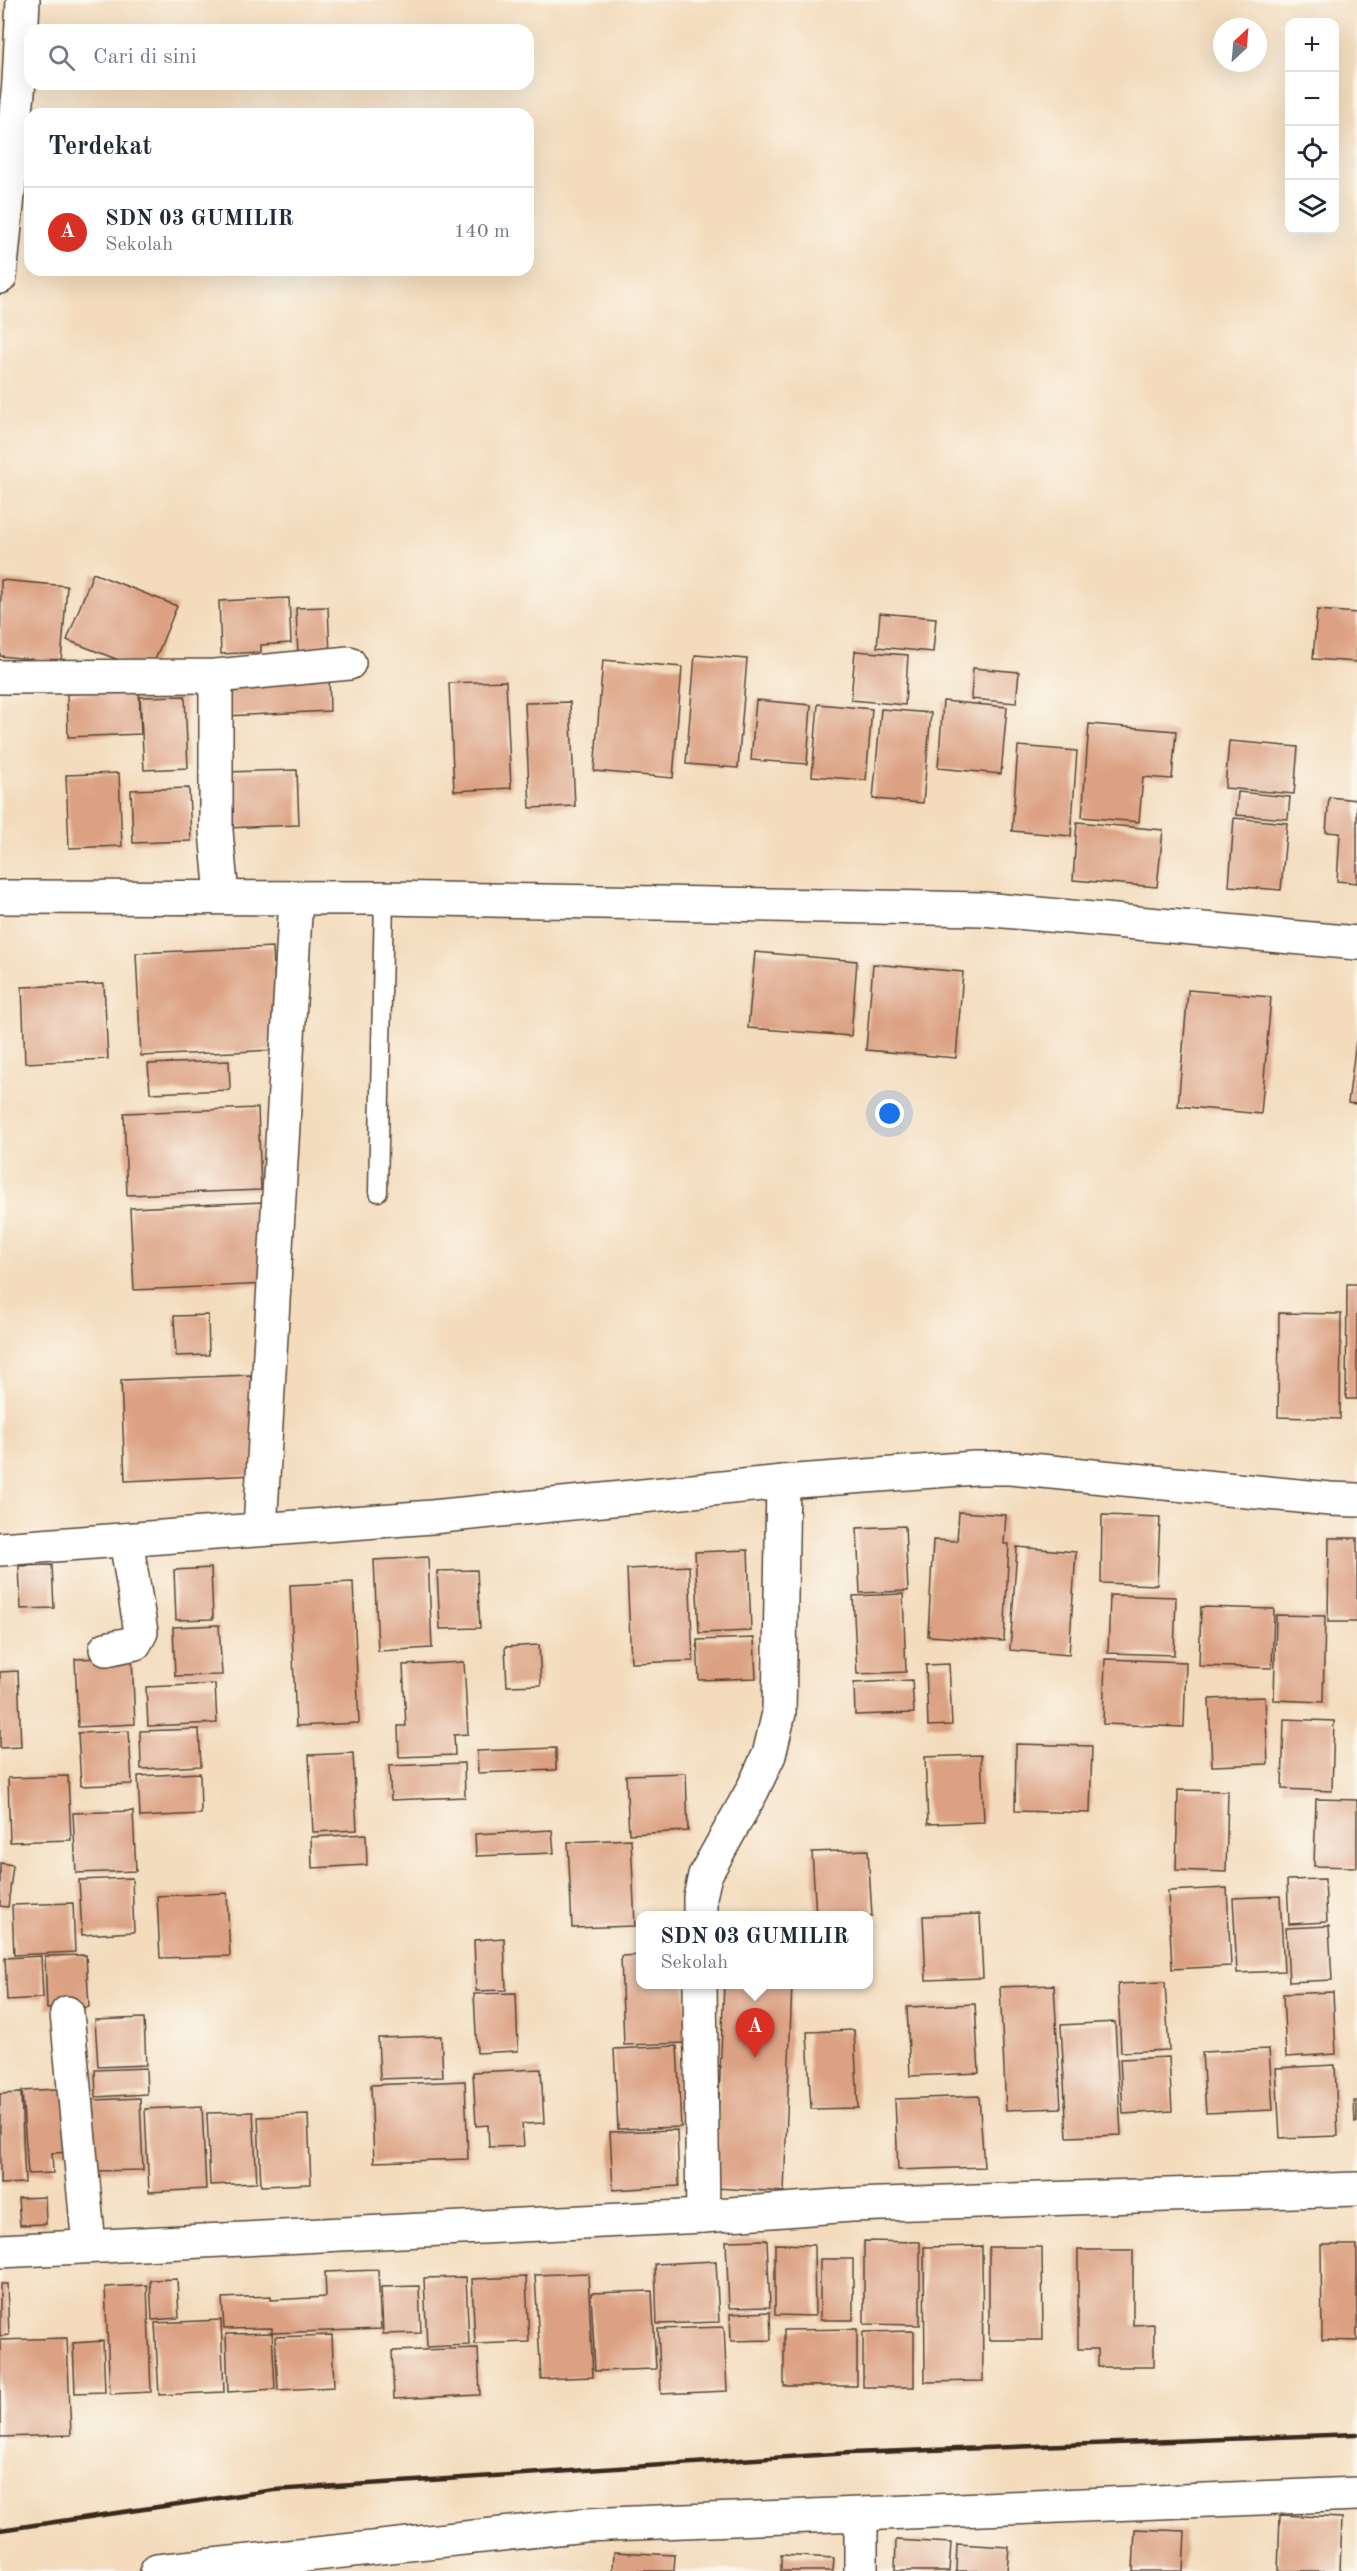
<!DOCTYPE html>
<html lang="id">
<head>
<meta charset="utf-8">
<style>
  :root { --surface:#fff; --page:#f6f6f7; --text:#1f2937; --muted:#747a83; --line:#e0e1e3; --accent:#d93025 }
  body { margin:0; font-family:"Old Standard TT",serif; background:var(--page); color:var(--text) }
  .controls { position:absolute; right:18px; top:18px; display:grid; overflow:hidden; border-radius:12px; box-shadow:0 6px 24px #0002 }
  .controls button { width:54px; height:54px; display:grid; place-items:center; padding:0; border:0; border-bottom:2px solid var(--line); background:var(--surface); color:var(--text); font:30px sans-serif }
  .compass { position:absolute; left:1213px; top:18px; width:54px; height:54px; border-radius:50%; background:var(--surface); box-shadow:0 6px 24px #0002; rotate:26deg }
  .you { position:absolute; left:890px; top:1114px; width:21px; height:21px; margin:-15px; border:4px solid #fff; border-radius:50%; background:#1a73e8; box-shadow:0 0 0 9px #1a73e833 }
  .badge { display:grid; place-items:center; width:39px; height:39px; border-radius:50%; background:var(--accent); color:#fff; font-size:20px; font-weight:700 }
  .pin { position:absolute; translate:-50% -50px; filter:drop-shadow(0 2px 3px #0008) }
  .pin::after { content:''; position:absolute; top:32px; width:21px; height:18px; background:inherit; clip-path:polygon(0 0,100% 0,50% 100%) }
  .popup { position:absolute; left:636px; top:1911px; width:237px; height:78px; box-sizing:border-box; display:grid; place-content:center; border-radius:12px; background:var(--surface); filter:drop-shadow(0 2px 4px #0005); font-size:20px; white-space:nowrap; color:var(--muted) }
  .popup b { font-size:22px; color:var(--text) }
  .popup::after { content:''; position:absolute; left:50%; top:100%; margin-left:-12px; border:12px solid transparent; border-top-color:var(--surface) }
  .list { margin:0; padding:0; list-style:none }
  h2 { display:flex; justify-content:space-between; align-items:center; height:78px; margin:0; padding:0 24px; font-size:26px }
  h2 small { font-size:20px; font-weight:400; color:var(--muted) }
  .list li { display:grid; grid-template-columns:39px 1fr auto; gap:18px; align-items:center; box-sizing:border-box; height:90px; padding:0 24px; border-top:2px solid var(--line) }
  .list b { display:block; font-size:22px; white-space:nowrap }
  .list p { margin:0; font-size:20px; white-space:nowrap; color:var(--muted) }
  .list em { font-size:20px; font-style:normal; color:var(--muted) }
  .icon { flex:none; width:33px; height:33px; fill:none; stroke:currentColor; stroke-width:2; stroke-linecap:round; stroke-linejoin:round }
  .map { position:relative; flex:none; width:1357px; height:2571px; overflow:hidden }
  .search { position:absolute; background:var(--surface); box-shadow:0 6px 24px #0002; left:24px; top:24px; width:510px; height:66px; display:flex; align-items:center; gap:15px; box-sizing:border-box; padding:0 21px; border-radius:18px; color:var(--muted); font-size:22px }
  .panel { position:absolute; background:var(--surface); box-shadow:0 6px 24px #0002; left:24px; top:108px; width:510px; height:168px; border-radius:18px }
  .map>svg:first-child { display:block }
  .building { fill:#dca183 }
  .lines { fill:none; stroke-linecap:round; stroke-linejoin:round }
  .lane-casing { stroke:#574536; stroke-width:21 }
  .street-casing { stroke:#574536; stroke-width:36 }
  .lane { stroke:#fff; stroke-width:18 }
  .street { stroke:#fff; stroke-width:33 }
  .rail { stroke:#3b2a1e; stroke-width:4.5 }
</style>
</head>
<body>
<div class="map">
<svg width="1357" height="2571" viewBox="0 0 1357 2571">
  <rect width="100%" height="100%" fill="#fbf7ec"/>
  <filter id="ink" filterUnits="userSpaceOnUse"><feTurbulence type="fractalNoise" baseFrequency=".0167" numOctaves="2"/><feDisplacementMap in="SourceGraphic" scale="12" xChannelSelector="R" yChannelSelector="G"/><feConvolveMatrix kernelMatrix="1 2 1 2 8 2 1 2 1" color-interpolation-filters="sRGB"/></filter>
  <filter id="wash" filterUnits="userSpaceOnUse"><feTurbulence type="fractalNoise" baseFrequency=".008" numOctaves="4" result="noise"/><feDisplacementMap in="SourceGraphic" scale="24" xChannelSelector="R" yChannelSelector="G"/><feGaussianBlur stdDeviation="1.35" result="paint"/><feColorMatrix in="noise" values="0 0 0 0 0 0 0 0 0 0 0 0 0 0 0 0 0 1.4 0 .05"/><feComposite in="paint" operator="in"/></filter>
  <g filter="url(#wash)">
    <rect width="100%" height="100%" fill="#f3dbbc"/>
    <g id="blocks">
      <g class="building">
        <polygon points="93,573 177,606 150,672 67,640"/>
        <polygon points="1,580 67,586 61,662 0,656"/>
        <polygon points="289,598 291,643 261,645 261,652 221,654 219,601"/>
        <polygon points="328,607 330,655 298,656 296,608"/>
        <polygon points="1317,610 1357,613 1357,662 1313,659"/>
        <polygon points="880,613 936,618 933,652 877,647"/>
        <polygon points="855,651 908,655 905,705 851,700"/>
        <polygon points="695,655 747,659 738,768 686,764"/>
        <polygon points="603,660 682,667 673,778 594,771"/>
        <polygon points="973,668 1019,672 1016,703 971,699"/>
        <polygon points="329,673 330,711 226,716 224,678"/>
        <polygon points="506,681 511,788 454,791 449,683"/>
        <polygon points="139,691 141,734 68,737 67,694"/>
        <polygon points="185,696 188,768 144,770 140,697"/>
        <polygon points="756,700 811,705 807,764 751,760"/>
        <polygon points="943,701 1007,707 1001,774 938,768"/>
        <polygon points="570,702 575,806 530,808 525,703"/>
        <polygon points="818,704 872,709 866,780 812,776"/>
        <polygon points="881,709 931,713 923,803 873,799"/>
        <polygon points="1089,724 1176,731 1172,779 1143,777 1139,822 1082,817"/>
        <polygon points="1229,741 1298,747 1294,794 1225,788"/>
        <polygon points="1018,746 1077,751 1071,836 1012,831"/>
        <polygon points="297,770 299,825 225,828 223,772"/>
        <polygon points="119,773 122,846 69,848 66,775"/>
        <polygon points="189,788 191,841 133,843 131,790"/>
        <polygon points="1238,792 1290,797 1288,819 1236,815"/>
        <polygon points="1329,797 1357,800 1357,883 1337,881 1340,833 1326,832"/>
        <polygon points="1234,818 1287,823 1281,890 1229,886"/>
        <polygon points="1077,822 1163,830 1157,887 1073,880"/>
        <polygon points="273,947 278,1050 141,1056 136,953"/>
        <polygon points="755,952 857,961 851,1036 748,1028"/>
        <polygon points="873,964 963,972 956,1058 866,1050"/>
        <polygon points="104,984 108,1059 25,1063 22,987"/>
        <polygon points="1188,990 1271,997 1261,1114 1178,1106"/>
        <polygon points="1356,1041 1357,1041 1357,1104 1348,1103"/>
        <polygon points="229,1061 230,1090 150,1093 148,1064"/>
        <polygon points="258,1108 261,1190 127,1195 124,1113"/>
        <polygon points="263,1202 268,1284 134,1290 130,1208"/>
        <polygon points="1347,1284 1357,1284 1357,1399 1346,1399"/>
        <polygon points="1279,1313 1341,1314 1340,1419 1278,1417"/>
        <polygon points="208,1315 209,1355 176,1356 174,1316"/>
        <polygon points="251,1375 256,1475 125,1481 121,1380"/>
        <polygon points="959,1512 1006,1515 1004,1544 1009,1544 1004,1641 928,1636 933,1540 957,1541"/>
        <polygon points="1102,1515 1160,1517 1157,1585 1101,1583"/>
        <polygon points="905,1526 908,1591 860,1593 857,1528"/>
        <polygon points="1329,1538 1357,1538 1357,1622 1328,1622"/>
        <polygon points="1017,1547 1076,1552 1069,1655 1010,1650"/>
        <polygon points="748,1550 751,1631 699,1633 695,1552"/>
        <polygon points="428,1557 432,1648 378,1651 374,1560"/>
        <polygon points="52,1565 54,1608 21,1609 19,1566"/>
        <polygon points="689,1566 693,1661 631,1663 627,1569"/>
        <polygon points="211,1568 213,1619 176,1620 174,1570"/>
        <polygon points="477,1570 480,1628 440,1629 437,1571"/>
        <polygon points="353,1582 359,1723 296,1726 290,1585"/>
        <polygon points="903,1594 906,1672 857,1674 853,1596"/>
        <polygon points="1110,1595 1176,1597 1174,1655 1108,1653"/>
        <polygon points="1201,1607 1274,1609 1272,1668 1199,1666"/>
        <polygon points="1276,1615 1325,1616 1323,1702 1274,1700"/>
        <polygon points="219,1625 222,1675 175,1676 173,1627"/>
        <polygon points="754,1638 756,1678 699,1680 697,1640"/>
        <polygon points="539,1645 541,1685 507,1686 505,1647"/>
        <polygon points="132,1657 135,1724 78,1727 75,1659"/>
        <polygon points="1105,1659 1186,1662 1184,1727 1103,1724"/>
        <polygon points="464,1662 468,1734 454,1735 455,1755 399,1757 398,1726 406,1726 403,1665"/>
        <polygon points="949,1664 952,1725 928,1726 926,1665"/>
        <polygon points="18,1671 21,1747 0,1748 0,1672"/>
        <polygon points="912,1680 914,1713 855,1715 854,1683"/>
        <polygon points="215,1684 217,1723 148,1726 146,1687"/>
        <polygon points="1265,1697 1268,1764 1212,1766 1209,1699"/>
        <polygon points="1284,1719 1334,1721 1332,1791 1282,1789"/>
        <polygon points="199,1729 201,1766 141,1769 140,1731"/>
        <polygon points="129,1731 132,1784 81,1786 78,1733"/>
        <polygon points="1016,1744 1092,1746 1090,1813 1015,1811"/>
        <polygon points="556,1748 556,1770 478,1773 477,1751"/>
        <polygon points="353,1753 357,1830 313,1832 309,1755"/>
        <polygon points="981,1755 984,1822 928,1824 925,1757"/>
        <polygon points="464,1763 465,1797 391,1800 389,1766"/>
        <polygon points="200,1773 201,1814 140,1817 138,1776"/>
        <polygon points="686,1773 688,1831 629,1834 626,1775"/>
        <polygon points="68,1776 71,1840 10,1842 8,1778"/>
        <polygon points="1178,1790 1228,1791 1226,1872 1176,1870"/>
        <polygon points="1316,1799 1357,1800 1357,1867 1314,1866"/>
        <polygon points="133,1811 136,1871 76,1873 73,1813"/>
        <polygon points="552,1830 554,1853 476,1856 475,1834"/>
        <polygon points="366,1834 367,1865 312,1868 311,1837"/>
        <polygon points="631,1839 635,1926 572,1928 568,1842"/>
        <polygon points="868,1850 872,1916 816,1916 812,1852"/>
        <polygon points="0,1863 13,1865 8,1907 0,1906"/>
        <polygon points="132,1878 134,1932 82,1935 79,1880"/>
        <polygon points="1325,1879 1327,1922 1289,1924 1287,1880"/>
        <polygon points="1227,1888 1231,1966 1172,1969 1168,1891"/>
        <polygon points="227,1893 230,1956 160,1958 157,1896"/>
        <polygon points="1280,1896 1284,1971 1237,1973 1233,1898"/>
        <polygon points="73,1903 75,1952 14,1955 12,1905"/>
        <polygon points="980,1914 983,1978 926,1980 923,1916"/>
        <polygon points="1329,1926 1332,1980 1289,1982 1286,1928"/>
        <polygon points="504,1938 506,1990 476,1991 474,1940"/>
        <polygon points="86,1955 89,2007 47,2009 45,1956"/>
        <polygon points="641,1955 641,1984 685,1984 688,2043 624,2045 621,1956"/>
        <polygon points="41,1956 43,1998 7,2000 5,1958"/>
        <polygon points="1165,1982 1169,2050 1121,2052 1118,1984"/>
        <polygon points="724,1984 792,1984 784,2192 715,2188"/>
        <polygon points="1054,1985 1061,2108 1006,2110 1000,1987"/>
        <polygon points="1333,1992 1336,2054 1286,2057 1283,1994"/>
        <polygon points="516,1993 518,2051 477,2053 474,1994"/>
        <polygon points="975,2004 979,2073 910,2076 907,2007"/>
        <polygon points="144,2018 146,2065 98,2067 95,2020"/>
        <polygon points="1115,2022 1121,2135 1067,2137 1061,2025"/>
        <polygon points="854,2030 858,2108 811,2109 807,2032"/>
        <polygon points="441,2036 443,2077 380,2079 378,2038"/>
        <polygon points="677,2046 681,2127 618,2129 614,2049"/>
        <polygon points="1269,2049 1273,2110 1206,2113 1202,2052"/>
        <polygon points="1169,2057 1172,2111 1123,2114 1120,2059"/>
        <polygon points="1335,2065 1338,2136 1280,2138 1276,2068"/>
        <polygon points="146,2068 147,2094 96,2097 95,2070"/>
        <polygon points="541,2069 544,2123 522,2124 524,2146 489,2147 488,2125 476,2126 473,2072"/>
        <polygon points="465,2081 468,2159 374,2162 371,2085"/>
        <polygon points="73,2088 75,2152 52,2153 53,2173 28,2174 22,2091"/>
        <polygon points="21,2093 25,2183 0,2184 0,2094"/>
        <polygon points="979,2096 984,2167 898,2170 895,2099"/>
        <polygon points="140,2098 143,2170 96,2171 93,2100"/>
        <polygon points="1354,2101 1357,2101 1357,2122 1355,2123"/>
        <polygon points="202,2106 206,2189 149,2192 145,2109"/>
        <polygon points="253,2112 257,2183 210,2185 207,2113"/>
        <polygon points="308,2115 311,2184 261,2186 258,2117"/>
        <polygon points="677,2130 679,2186 613,2190 610,2132"/>
        <polygon points="45,2197 46,2224 20,2225 18,2198"/>
        <polygon points="767,2240 770,2307 729,2308 726,2241"/>
        <polygon points="864,2241 920,2242 920,2325 864,2324"/>
        <polygon points="775,2244 814,2245 815,2316 775,2315"/>
        <polygon points="1321,2245 1357,2245 1357,2341 1322,2340"/>
        <polygon points="982,2246 983,2381 925,2382 924,2247"/>
        <polygon points="989,2247 1042,2247 1043,2340 989,2340"/>
        <polygon points="1078,2250 1133,2250 1133,2325 1154,2324 1154,2367 1098,2367 1098,2349 1078,2349"/>
        <rect x="820" y="2259" width="33" height="61"/>
        <polygon points="716,2261 719,2322 657,2324 655,2264"/>
        <polygon points="378,2270 381,2329 272,2333 272,2328 224,2329 222,2298 271,2296 271,2300 326,2297 325,2272"/>
        <polygon points="588,2273 593,2377 541,2379 535,2275"/>
        <polygon points="466,2277 469,2345 427,2347 424,2278"/>
        <polygon points="526,2277 529,2342 475,2344 472,2279"/>
        <polygon points="177,2279 179,2318 152,2320 150,2280"/>
        <polygon points="0,2284 7,2284 9,2335 0,2336"/>
        <polygon points="147,2285 151,2392 110,2394 105,2287"/>
        <polygon points="419,2286 421,2333 383,2334 381,2287"/>
        <polygon points="652,2291 656,2369 595,2371 591,2293"/>
        <polygon points="770,2312 771,2340 731,2341 730,2314"/>
        <polygon points="221,2320 224,2392 159,2395 155,2323"/>
        <polygon points="724,2327 727,2391 661,2394 658,2329"/>
        <polygon points="857,2329 857,2386 784,2386 784,2330"/>
        <polygon points="914,2331 914,2387 863,2387 863,2332"/>
        <polygon points="272,2333 275,2389 228,2392 226,2334"/>
        <polygon points="332,2335 334,2387 278,2390 275,2337"/>
        <polygon points="67,2338 71,2435 0,2437 0,2340"/>
        <polygon points="103,2341 105,2392 75,2393 73,2343"/>
        <polygon points="478,2348 480,2395 394,2399 392,2351"/>
        <polygon points="1280,2515 1342,2518 1340,2571 1278,2571"/>
        <polygon points="1135,2529 1185,2531 1183,2571 1133,2571"/>
        <polygon points="896,2540 951,2543 949,2571 895,2571"/>
        <polygon points="957,2544 1009,2547 1007,2571 956,2571"/>
        <polygon points="614,2552 675,2555 674,2571 613,2571"/>
        <polygon points="781,2555 834,2558 833,2571 781,2571"/>
      </g>
    </g>
  </g>
  <g filter="url(#ink)">
    <use href="#blocks" fill-opacity="0" stroke="#574536" stroke-width="1.5"/>
    <g class="lines">
      <defs>
        <polyline id="lane" points="378,1192 384,898"/>
        <g id="street">
          <polyline points="0,277 19,82 23,0"/>
          <polyline points="216,676 216,831 222,896"/>
          <polyline points="0,677 216,676 349,663"/>
          <polyline points="0,897 384,898 983,909 1357,943"/>
          <polyline points="260,1529 296,897"/>
          <polyline points="0,1549 432,1517 783,1482 975,1468 1010,1468 1330,1499 1357,1500"/>
          <polyline points="106,1649 135,1643 141,1632 126,1540"/>
          <polyline points="700,1916 700,1897 705,1875 752,1791 769,1755 779,1713 783,1482"/>
          <polyline points="700,1984 703,2216"/>
          <polyline points="67,2013 89,2246"/>
          <polyline points="0,2251 703,2216 851,2205 1357,2189"/>
          <polyline points="157,2571 585,2525 1357,2494"/>
          <polyline points="861,2571 861,2515"/>
        </g>
      </defs>
      <use href="#lane" class="lane-casing"/>
      <use href="#street" class="street-casing"/>
      <use href="#lane" class="lane"/>
      <use href="#street" class="street"/>
      <polyline class="rail" points="0,2530 274,2490 850,2453 1357,2434"/>
    </g>
  </g>
</svg>
<div class="controls">
<button>+</button>
<button>−</button>
<button><svg class="icon" aria-label="locate" viewBox="0 0 24 24"><circle cx="12" cy="12" r="6"/><path d="M12 2v4M12 18v4M2 12h4M18 12h4"/></svg></button>
<button><svg class="icon" aria-label="layers" viewBox="0 0 24 24"><path d="M12 4l9 5-9 5-9-5zM3 14l9 5 9-5"/></svg></button>
</div>
<svg class="compass" viewBox="-18 -18 36 36"><path d="M0-13l5 13h-10z" fill="#e53935"/><path d="M0 13l5-13h-10z" fill="#747a83"/></svg>
<div class="you"></div>
<div class="pin badge" style="left:755px;top:2058px">A</div>
<div class="popup"><b>SDN 03 GUMILIR</b>Sekolah</div>
<div class="search"><svg class="icon" aria-label="search" viewBox="0 0 24 24"><circle cx="10" cy="10" r="6"/><path d="M15 15l6 6"/></svg>Cari di sini</div>
<section class="panel">
<h2>Terdekat<small></small></h2>
<ul class="list">
<li><span class="badge">A</span><div><b>SDN 03 GUMILIR</b><p>Sekolah</p></div><em>140 m</em></li>
</ul>
</section>
</div>
</body>
</html>
